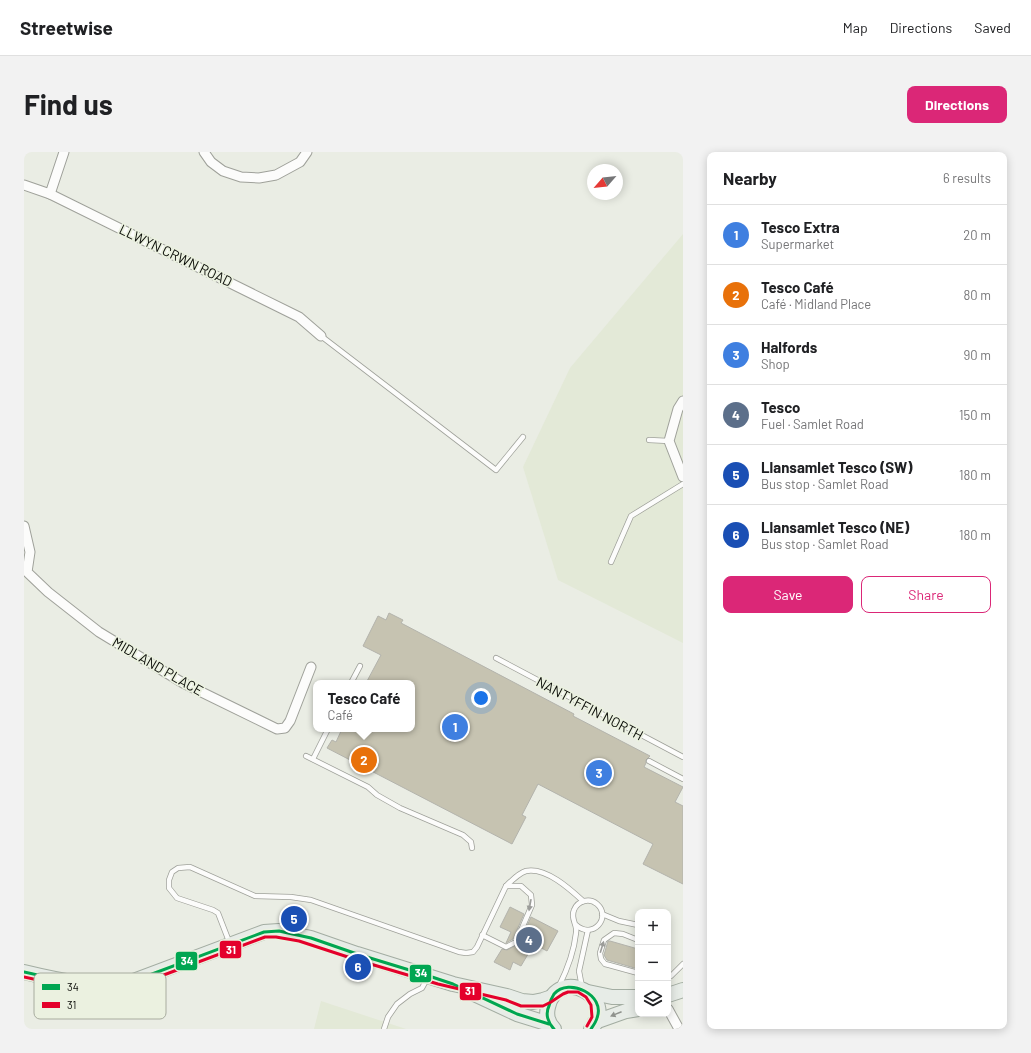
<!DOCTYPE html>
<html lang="en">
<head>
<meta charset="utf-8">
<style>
  :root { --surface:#fff; --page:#f2f2f2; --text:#202124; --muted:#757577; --line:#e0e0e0; --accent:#db2777 }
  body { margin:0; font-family:Barlow,sans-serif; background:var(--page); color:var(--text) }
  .controls { position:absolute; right:12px; bottom:12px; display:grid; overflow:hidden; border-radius:8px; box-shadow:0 2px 10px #0003 }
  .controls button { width:36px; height:36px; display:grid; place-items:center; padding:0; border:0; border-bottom:1px solid var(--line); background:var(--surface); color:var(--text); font:20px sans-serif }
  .compass { position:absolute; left:563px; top:12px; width:36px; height:36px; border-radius:50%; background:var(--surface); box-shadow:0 2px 10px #0003; rotate:242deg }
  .you { position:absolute; left:457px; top:546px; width:14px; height:14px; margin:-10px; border:3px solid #fff; border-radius:50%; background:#1a73e8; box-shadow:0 0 0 6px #1a73e833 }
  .badge { display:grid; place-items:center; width:26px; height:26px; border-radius:50%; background:var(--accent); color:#fff; font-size:13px; font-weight:700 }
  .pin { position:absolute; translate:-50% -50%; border:2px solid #fff; box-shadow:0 1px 4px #0006 }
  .popup { position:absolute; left:289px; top:528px; width:102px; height:52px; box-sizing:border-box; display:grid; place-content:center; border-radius:8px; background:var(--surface); filter:drop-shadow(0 1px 3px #0005); font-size:13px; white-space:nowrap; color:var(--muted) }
  .popup b { font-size:15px; color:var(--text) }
  .popup::after { content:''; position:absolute; left:50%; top:100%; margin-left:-8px; border:8px solid transparent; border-top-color:var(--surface) }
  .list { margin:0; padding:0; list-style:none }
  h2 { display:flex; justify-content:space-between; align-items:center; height:52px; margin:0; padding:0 16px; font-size:17px }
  h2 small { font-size:13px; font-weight:400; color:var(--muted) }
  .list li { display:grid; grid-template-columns:26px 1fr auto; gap:12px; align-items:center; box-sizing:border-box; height:60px; padding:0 16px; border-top:1px solid var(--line) }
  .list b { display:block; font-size:15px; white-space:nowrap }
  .list p { margin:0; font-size:13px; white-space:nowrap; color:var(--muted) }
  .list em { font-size:13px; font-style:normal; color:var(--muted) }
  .actions { display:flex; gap:8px; padding:12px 16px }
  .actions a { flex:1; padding:9px 0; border:1px solid var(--accent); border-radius:8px; text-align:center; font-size:14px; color:var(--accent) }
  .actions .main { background:var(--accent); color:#fff }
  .icon { flex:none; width:22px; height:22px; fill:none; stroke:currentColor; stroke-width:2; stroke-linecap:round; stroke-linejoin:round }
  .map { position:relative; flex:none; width:659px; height:877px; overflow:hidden; border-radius:8px }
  header { display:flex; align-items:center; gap:24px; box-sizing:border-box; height:56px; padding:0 20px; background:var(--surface); border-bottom:1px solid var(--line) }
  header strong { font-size:19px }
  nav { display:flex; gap:22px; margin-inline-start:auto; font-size:14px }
  .intro { display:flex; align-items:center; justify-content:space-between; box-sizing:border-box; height:96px; padding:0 24px }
  h1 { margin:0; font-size:28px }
  .button { padding:10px 18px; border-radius:8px; background:var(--accent); color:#fff; font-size:14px; font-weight:700 }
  main { display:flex; gap:24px; padding:0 24px }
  aside { flex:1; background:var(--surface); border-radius:8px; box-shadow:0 2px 10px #0003 }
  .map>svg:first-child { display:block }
  .built { fill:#e3e9d7 }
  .building { fill:#c6c3b1; stroke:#b3b3ac }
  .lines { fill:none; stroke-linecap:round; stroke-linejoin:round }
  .service-casing { stroke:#9fa19a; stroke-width:6 }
  .minor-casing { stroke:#9fa19a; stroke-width:11 }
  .primary-casing { stroke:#a3ada2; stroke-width:16 }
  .service { stroke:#fcfcfb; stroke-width:4.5 }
  .minor { stroke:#fcfcfb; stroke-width:9 }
  .primary { stroke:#e7ece7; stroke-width:14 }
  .bus-1-casing { stroke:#ebf1e0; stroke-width:6 }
  .bus-2-casing { stroke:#ebf1e0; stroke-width:6 }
  .bus-1 { stroke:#00a651; stroke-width:3 }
  .bus-2 { stroke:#e4002b; stroke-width:3 }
  .oneway { fill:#9b9c99 }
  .oneway2 { fill:#8f928d }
  .labels { text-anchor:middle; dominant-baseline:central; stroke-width:3.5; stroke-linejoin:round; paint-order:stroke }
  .street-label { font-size:14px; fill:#0a0c07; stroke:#ebf1e0 }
  .key { fill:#ebf1e0; stroke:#a8ac9f; stroke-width:1 }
  .key-label { font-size:11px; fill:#0a0c07 }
  .line-badge { stroke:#ebf1e0; stroke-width:1.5 }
  .badge-label { font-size:11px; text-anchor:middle; font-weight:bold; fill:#fff }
</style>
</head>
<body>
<header>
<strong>Streetwise</strong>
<nav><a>Map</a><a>Directions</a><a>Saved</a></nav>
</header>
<div class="intro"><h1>Find us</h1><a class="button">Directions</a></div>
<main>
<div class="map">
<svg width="659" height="877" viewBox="0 0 659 877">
  <rect width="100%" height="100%" fill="#eaede4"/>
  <g class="built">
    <polygon points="659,82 659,491 534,428 499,315 546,216"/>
    <polygon points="297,849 382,877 290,877"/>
  </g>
  <g class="building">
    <polygon points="365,461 379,468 377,471 550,562 549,564 626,604 622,608 622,611 620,615 659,635 651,650 659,654 659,732 619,712 629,692 514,632 498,663 502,665 488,692 303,596 308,588 312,590 318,577 388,577 388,531 342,531 357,503 339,494 354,464 362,468"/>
    <polygon points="486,755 500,762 489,787 482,791 487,780 476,775"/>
    <polygon points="507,765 534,779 523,799 510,792 497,814 489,810 486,818 470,810 478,797 483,798 495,792"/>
    <polygon points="584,789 586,789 614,797 614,817 583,808 580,803"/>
  </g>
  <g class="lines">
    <defs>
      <g id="service">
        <polyline points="297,184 472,318 499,285"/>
        <polyline points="625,288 645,289"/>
        <polyline points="587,410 607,364 659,332"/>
        <polyline points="472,506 659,605"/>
        <polyline points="327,531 336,514"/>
        <polyline points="282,604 344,635 353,643 376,656 439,683 447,690 448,696"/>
        <polyline points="289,607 304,577"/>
        <polyline points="625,609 659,627"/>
        <polyline points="578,762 595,769 614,773"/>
        <polyline points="458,783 482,795 492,790 508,753 507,743 497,734 482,734"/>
        <polyline points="614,788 599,782 590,781 580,788 576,801 577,807 581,812 585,813 614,821"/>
        <path d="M206 792 194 761 189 758 153 746 145 736V728L148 720 154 716 166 715 231 744 267 745 287 748 435 800 442 801 449 800 453 795 482 734C487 729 495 721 502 719 522 715 546 737 559 749"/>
        <polyline points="644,825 647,824 659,812"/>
        <path d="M535 834C543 818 550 800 552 781 554 773 546 767 550 758 554 748 566 746 573 752 588 765 569 788 552 773"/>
        <polyline points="558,835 555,819 564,778"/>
        <polyline points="360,877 364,865 373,852 386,842 398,836 404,825"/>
      </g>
      <g id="minor">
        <polyline points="180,0 187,10 199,19 217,25 235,26 252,23 276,10 283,0"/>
        <polyline points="0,33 26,42 275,165 297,184"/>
        <polyline points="26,42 40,0"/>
        <polyline points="659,249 654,257 645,289 659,325"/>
        <polyline points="0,374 6,400 3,420 24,440 75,480 159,531 253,577 261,576 266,569 287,515"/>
        <polyline points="644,857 655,877"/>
      </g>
      <g id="primary">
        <path d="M0 820C33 828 70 836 104 831L240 780 255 779 287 786 333 802 429 832 483 844 498 849 509 850 519 848 528 845"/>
        <polyline points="564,840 588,845 614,845"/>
        <polyline points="450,842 493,862 525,872"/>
        <polyline points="644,843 659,838"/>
        <polyline points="571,870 602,859 614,857"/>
        <path d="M530 877C524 871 522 863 524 855 533 813 596 845 567 877"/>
      </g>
    </defs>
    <use href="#service" class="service-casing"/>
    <use href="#minor" class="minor-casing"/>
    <use href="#primary" class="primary-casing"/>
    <use href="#service" class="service"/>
    <use href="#minor" class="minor"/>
    <use href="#primary" class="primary"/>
    <defs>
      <g id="bus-1">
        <path d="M0 820C35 828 68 835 104 831L240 780 255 779 287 786 333 802 405 824 429 832 493 862 525 872"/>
        <path d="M530 877C524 871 521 862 525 854 526 850 528 845 530 842 545 825 582 843 573 866 572 870 569 874 567 877"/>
      </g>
      <path id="bus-2" d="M0 825C35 833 69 840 105 836L241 785H252L275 789 333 808 414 832 482 848 497 854H519L527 850 539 842 544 840H554L562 845 567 853 568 865 563 874"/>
    </defs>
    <use href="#bus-1" class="bus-1-casing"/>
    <use href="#bus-2" class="bus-2-casing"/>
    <use href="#bus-1" class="bus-1"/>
    <use href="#bus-2" class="bus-2"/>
  </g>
  <defs><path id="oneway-solid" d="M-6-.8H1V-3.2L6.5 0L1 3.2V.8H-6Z"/></defs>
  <g class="oneway">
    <use href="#oneway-solid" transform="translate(506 753) rotate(100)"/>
    <use href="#oneway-solid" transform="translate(578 795) rotate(-73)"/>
  </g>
  <use class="oneway2" href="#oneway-solid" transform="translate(592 862) rotate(158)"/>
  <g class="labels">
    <g class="street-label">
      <text transform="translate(152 103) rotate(26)">LLWYN CRWN ROAD</text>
      <text transform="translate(134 514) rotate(30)">MIDLAND PLACE</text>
      <text transform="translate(566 556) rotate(28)">NANTYFFIN NORTH</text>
    </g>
  </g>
  <rect x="10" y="821" width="132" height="46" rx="6" class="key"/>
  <rect x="18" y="832" width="18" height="6" fill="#00a651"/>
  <rect x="18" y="850" width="18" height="6" fill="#e4002b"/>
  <g class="key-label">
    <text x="43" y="839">34</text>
    <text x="43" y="857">31</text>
  </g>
  <g class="line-badge">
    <rect x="195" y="788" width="23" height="19" rx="4" fill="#e4002b"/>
    <rect x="151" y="799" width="23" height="20" rx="4" fill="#00a651"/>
    <rect x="385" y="812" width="23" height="19" rx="4" fill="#00a651"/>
    <rect x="435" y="830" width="23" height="19" rx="4" fill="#e4002b"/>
  </g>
  <g class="badge-label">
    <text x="207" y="802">31</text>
    <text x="163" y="813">34</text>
    <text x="397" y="825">34</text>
    <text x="446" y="843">31</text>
  </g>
</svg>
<div class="controls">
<button>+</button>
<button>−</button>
<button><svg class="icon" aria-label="layers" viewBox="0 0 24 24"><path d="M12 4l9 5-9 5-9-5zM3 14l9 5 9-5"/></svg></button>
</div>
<svg class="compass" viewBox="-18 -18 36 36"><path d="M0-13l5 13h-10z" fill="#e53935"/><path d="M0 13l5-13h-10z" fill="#757577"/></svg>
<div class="you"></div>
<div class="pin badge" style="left:431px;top:575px;background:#3f7fe0">1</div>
<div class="pin badge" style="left:340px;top:608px;background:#e8710a">2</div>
<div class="popup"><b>Tesco Café</b>Café</div>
<div class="pin badge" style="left:575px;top:621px;background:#3f7fe0">3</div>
<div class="pin badge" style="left:505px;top:788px;background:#5c6f8a">4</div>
<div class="pin badge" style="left:270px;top:767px;background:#1a4fb4">5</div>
<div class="pin badge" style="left:334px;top:815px;background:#1a4fb4">6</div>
</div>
<aside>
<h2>Nearby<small>6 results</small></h2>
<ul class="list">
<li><span class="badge" style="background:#3f7fe0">1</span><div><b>Tesco Extra</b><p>Supermarket</p></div><em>20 m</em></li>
<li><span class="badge" style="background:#e8710a">2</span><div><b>Tesco Café</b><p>Café · Midland Place</p></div><em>80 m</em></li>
<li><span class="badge" style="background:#3f7fe0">3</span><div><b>Halfords</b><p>Shop</p></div><em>90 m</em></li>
<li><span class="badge" style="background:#5c6f8a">4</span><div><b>Tesco</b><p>Fuel · Samlet Road</p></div><em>150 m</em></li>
<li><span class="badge" style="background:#1a4fb4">5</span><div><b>Llansamlet Tesco (SW)</b><p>Bus stop · Samlet Road</p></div><em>180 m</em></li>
<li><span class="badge" style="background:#1a4fb4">6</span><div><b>Llansamlet Tesco (NE)</b><p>Bus stop · Samlet Road</p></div><em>180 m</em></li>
</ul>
<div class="actions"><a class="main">Save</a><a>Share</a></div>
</aside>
</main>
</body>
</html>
